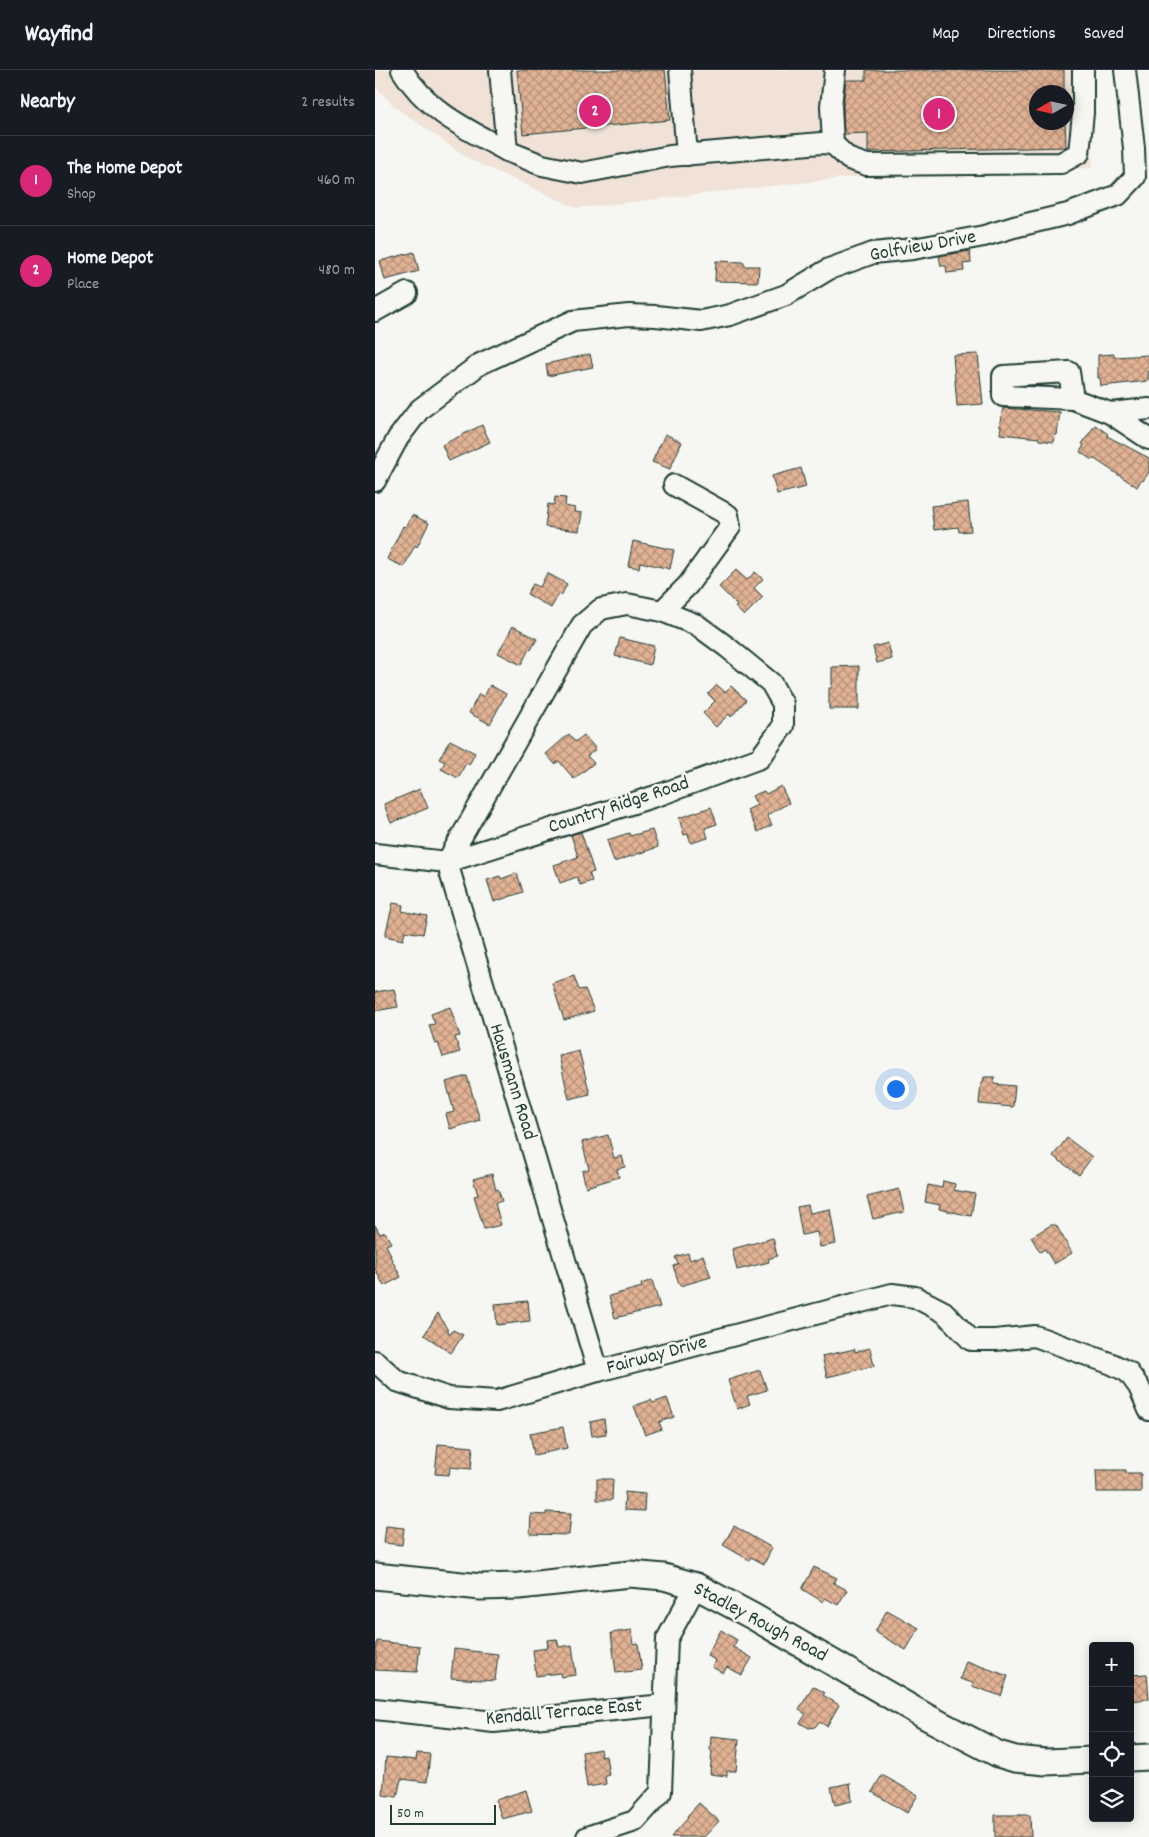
<!DOCTYPE html>
<html lang="en">
<head>
<meta charset="utf-8">
<style>
  :root { --surface:#171b24; --page:#20242c; --text:#f1f3f6; --muted:#9ea1a6; --line:#363941; --accent:#db2777 }
  body { margin:0; font-family:Dekko,sans-serif; background:var(--page); color:var(--text) }
  .controls { position:absolute; right:15px; bottom:15px; display:grid; overflow:hidden; border-radius:5px; box-shadow:0 2px 12px #0003 }
  .controls button { width:45px; height:45px; display:grid; place-items:center; padding:0; border:0; border-bottom:1px solid var(--line); background:var(--surface); color:var(--text); font:25px sans-serif }
  .compass { position:absolute; left:654px; top:15px; width:45px; height:45px; border-radius:50%; background:var(--surface); box-shadow:0 2px 12px #0003; rotate:261deg }
  .scale { position:absolute; left:15px; bottom:12px; width:106px; box-sizing:border-box; padding-left:5px; border:2px solid #1f3d34; border-top:0; font-size:14px; line-height:18px; white-space:nowrap; color:#1f3d34; -webkit-text-stroke:4px #f6f6f2; paint-order:stroke }
  .you { position:absolute; left:520px; top:1018px; width:18px; height:18px; margin:-12px; border:4px solid #fff; border-radius:50%; background:#1a73e8; box-shadow:0 0 0 8px #1a73e833 }
  .badge { display:grid; place-items:center; width:32px; height:32px; border-radius:50%; background:var(--accent); color:#fff; font-size:16px; font-weight:700 }
  .pin { position:absolute; translate:-50% -50%; border:2px solid #fff; box-shadow:0 1px 5px #0006 }
  .list { margin:0; padding:0; list-style:none }
  h2 { display:flex; justify-content:space-between; align-items:center; height:65px; margin:0; padding:0 20px; font-size:21px }
  h2 small { font-size:16px; font-weight:400; color:var(--muted) }
  .list li { display:grid; grid-template-columns:32px 1fr auto; gap:15px; align-items:center; box-sizing:border-box; height:90px; padding:0 20px; border-top:1px solid var(--line) }
  .list b { display:block; font-size:19px; white-space:nowrap }
  .list p { margin:0; font-size:16px; white-space:nowrap; color:var(--muted) }
  .list em { font-size:16px; font-style:normal; color:var(--muted) }
  .icon { flex:none; width:28px; height:28px; fill:none; stroke:currentColor; stroke-width:2; stroke-linecap:round; stroke-linejoin:round }
  .map { position:relative; flex:none; width:774px; height:1767px; overflow:hidden }
  header { display:flex; align-items:center; gap:30px; box-sizing:border-box; height:70px; padding:0 25px; background:var(--surface); border-bottom:1px solid var(--line) }
  header strong { font-size:24px }
  nav { display:flex; gap:28px; margin-inline-start:auto; font-size:18px }
  main { display:flex }
  aside { flex:1; background:var(--surface) }
  .map>svg:first-child { display:block }
  .built { fill:#f0e2d6; fill-rule:evenodd }
  .building { fill:url(#building-cross-hatch); stroke:#1f3d34 }
  .lines { fill:none; stroke-linecap:round; stroke-linejoin:round }
  .minor-casing { stroke:#1f3d34; stroke-width:24 }
  .major-casing { stroke:#1f3d34; stroke-width:29 }
  .minor { stroke:#f6f6f2; stroke-width:20 }
  .major { stroke:#f6f6f2; stroke-width:25 }
  .labels { text-anchor:middle; dominant-baseline:central; stroke-width:5; stroke-linejoin:round; paint-order:stroke }
  .street-label { font-size:20px; fill:#1f3d34; stroke:#f6f6f2 }
</style>
</head>
<body>
<header>
<strong>Wayfind</strong>
<nav><a>Map</a><a>Directions</a><a>Saved</a></nav>
</header>
<main>
<aside>
<h2>Nearby<small>2 results</small></h2>
<ul class="list">
<li><span class="badge">1</span><div><b>The Home Depot</b><p>Shop</p></div><em>460 m</em></li>
<li><span class="badge">2</span><div><b>Home Depot</b><p>Place</p></div><em>480 m</em></li>
</ul>
</aside>
<div class="map">
<svg width="774" height="1767" viewBox="0 0 774 1767">
  <defs>
    <pattern id="building-cross-hatch" width="8" height="8" patternUnits="userSpaceOnUse" patternTransform="scale(1.25)"><rect width="8" height="8" fill="#e2b294"/><path d="M0 0l8 8M0 8l8-8" fill="none" stroke="#b7927a"/></pattern>
  </defs>
  <rect width="100%" height="100%" fill="#f6f6f2"/>
  <filter id="ink" filterUnits="userSpaceOnUse"><feTurbulence type="fractalNoise" baseFrequency=".02" numOctaves="2"/><feDisplacementMap in="SourceGraphic" scale="10" xChannelSelector="R" yChannelSelector="G"/><feConvolveMatrix kernelMatrix="1 2 1 2 8 2 1 2 1" color-interpolation-filters="sRGB"/></filter>
  <g filter="url(#ink)">
    <path class="built" d="M0 0H720L717 98 495 105 202 138 96 90 20 37 0 16ZM662 22H692V52H662Z"/>
    <g class="building">
      <polygon points="142,0 290,0 295,50 148,64"/>
      <polygon points="491,0 689,0 689,22 662,22 662,52 690,52 691,77 493,82 493,63 469,64 468,36 471,10 491,10"/>
      <polygon points="595,181 596,193 588,194 589,201 572,203 571,196 566,196 564,186"/>
      <polygon points="39,182 44,201 10,210 5,191"/>
      <polygon points="341,191 369,192 369,196 384,196 383,212 340,211"/>
      <polygon points="215,284 218,297 173,306 171,294"/>
      <polygon points="603,284 608,334 582,336 578,285"/>
      <polygon points="739,284 739,287 774,285 773,311 726,316 725,308 723,308 723,285"/>
      <polygon points="628,338 685,342 682,365 680,364 679,372 664,370 664,368 625,364 626,356 624,356"/>
      <polygon points="107,355 115,372 74,391 67,375"/>
      <polygon points="720,355 733,364 732,366 774,388 774,402 768,411 766,410 762,417 718,388 717,390 705,382 709,375 707,374"/>
      <polygon points="290,364 307,372 295,399 277,392"/>
      <polygon points="426,398 431,417 402,424 397,406"/>
      <polygon points="180,427 191,428 190,436 200,438 199,442 207,443 204,461 170,457 173,434 179,435"/>
      <polygon points="593,432 596,461 584,462 583,457 559,460 556,436"/>
      <polygon points="37,445 54,453 42,477 40,475 29,497 12,489 28,456 31,457"/>
      <polygon points="258,471 299,480 295,499 265,492 264,498 253,496"/>
      <polygon points="361,500 372,510 380,502 388,509 379,518 388,527 369,546 360,537 362,535 344,517"/>
      <polygon points="172,503 192,514 186,526 184,524 176,538 152,524 158,514 165,517"/>
      <polygon points="138,556 162,569 156,580 154,579 146,595 123,583"/>
      <polygon points="245,568 279,576 275,595 240,586"/>
      <polygon points="513,573 517,589 502,593 498,577"/>
      <polygon points="484,596 484,639 454,639 454,618 457,618 457,597"/>
      <polygon points="115,615 131,624 115,654 94,643 104,624 109,627"/>
      <polygon points="342,615 350,622 356,616 371,630 356,647 354,644 341,657 328,643 340,631 333,624"/>
      <polygon points="194,664 200,672 209,665 221,679 212,686 219,693 199,709 184,691 180,694 171,684"/>
      <polygon points="75,670 100,683 94,695 91,693 83,708 66,699 70,692 64,689"/>
      <polygon points="406,716 414,733 392,745 397,755 383,762 372,740 382,735 377,726 389,721 391,724"/>
      <polygon points="45,719 53,738 16,753 9,734"/>
      <polygon points="336,737 342,754 330,758 333,768 316,773 313,764 309,765 304,748"/>
      <polygon points="277,760 283,777 239,792 232,770 254,763 255,766"/>
      <polygon points="206,762 219,802 214,803 217,811 205,815 202,807 185,813 179,795 203,787 196,765"/>
      <polygon points="142,803 148,822 119,832 112,810 125,806 126,809"/>
      <polygon points="18,833 28,835 27,841 52,846 48,864 30,861 28,870 10,866"/>
      <polygon points="199,906 204,920 210,919 219,941 189,950 177,913"/>
      <polygon points="19,919 23,937 0,941 0,922"/>
      <polygon points="75,937 85,966 80,967 85,982 68,987 63,973 60,974 54,955 60,954 56,944"/>
      <polygon points="204,981 215,1024 194,1029 184,986"/>
      <polygon points="92,1006 105,1050 75,1059 71,1044 79,1042 71,1012"/>
      <polygon points="609,1007 620,1007 619,1014 640,1016 638,1037 604,1034 606,1013 608,1013"/>
      <polygon points="233,1065 239,1088 247,1086 250,1097 242,1099 244,1107 211,1117 207,1101 214,1099 207,1072"/>
      <polygon points="692,1068 717,1087 704,1105 678,1086"/>
      <polygon points="117,1104 121,1120 123,1119 127,1131 120,1133 126,1155 109,1159 99,1126 103,1125 98,1109"/>
      <polygon points="568,1111 580,1114 579,1120 600,1124 596,1146 564,1139 565,1135 550,1132 553,1115 567,1118"/>
      <polygon points="524,1119 529,1142 498,1149 492,1127"/>
      <polygon points="433,1135 435,1143 455,1139 461,1174 445,1177 442,1162 427,1165 422,1137"/>
      <polygon points="0,1155 5,1164 10,1162 16,1173 11,1175 16,1185 15,1186 26,1207 9,1216 0,1199"/>
      <polygon points="676,1155 681,1155 697,1183 679,1194 670,1179 665,1182 656,1167"/>
      <polygon points="398,1168 402,1186 393,1189 394,1192 362,1200 357,1179"/>
      <polygon points="313,1183 315,1190 328,1185 336,1207 305,1216 298,1196 303,1194 300,1187"/>
      <polygon points="277,1210 285,1237 240,1248 234,1226 267,1217 266,1214"/>
      <polygon points="153,1231 155,1251 122,1255 120,1234"/>
      <polygon points="63,1243 75,1264 78,1260 88,1265 76,1283 49,1265"/>
      <polygon points="495,1278 499,1296 452,1307 447,1286 480,1279 480,1282"/>
      <polygon points="385,1300 392,1320 372,1326 375,1334 362,1339 353,1310"/>
      <polygon points="292,1328 299,1347 284,1352 287,1359 270,1365 259,1336 276,1330 278,1333"/>
      <polygon points="229,1349 231,1364 217,1366 215,1352"/>
      <polygon points="188,1357 192,1378 159,1385 155,1363"/>
      <polygon points="63,1374 98,1377 96,1399 75,1397 74,1405 60,1404"/>
      <polygon points="721,1400 751,1400 751,1403 766,1403 766,1422 722,1422"/>
      <polygon points="222,1409 238,1409 237,1430 222,1430"/>
      <polygon points="250,1422 270,1424 269,1441 249,1440"/>
      <polygon points="171,1442 196,1443 194,1465 155,1464 156,1444 171,1445"/>
      <polygon points="11,1456 29,1458 27,1475 9,1473"/>
      <polygon points="359,1456 397,1478 389,1494 376,1487 374,1490 348,1475"/>
      <polygon points="439,1497 462,1508 459,1513 472,1520 463,1535 450,1528 448,1532 427,1519"/>
      <polygon points="512,1540 544,1558 531,1580 500,1562"/>
      <polygon points="257,1560 259,1574 263,1573 267,1600 241,1603 236,1563"/>
      <polygon points="346,1560 362,1570 358,1577 377,1588 367,1605 352,1597 348,1603 337,1597 341,1591 332,1585"/>
      <polygon points="182,1569 184,1577 197,1575 201,1605 186,1607 185,1603 161,1606 158,1580 173,1578 172,1570"/>
      <polygon points="2,1571 45,1576 42,1602 0,1600"/>
      <polygon points="79,1579 123,1584 120,1611 76,1608"/>
      <polygon points="591,1591 633,1606 626,1626 597,1616 598,1613 585,1609"/>
      <polygon points="772,1604 774,1629 755,1631 755,1605"/>
      <polygon points="438,1616 450,1623 448,1625 464,1635 452,1656 444,1652 440,1657 434,1658 425,1653 431,1644 424,1640"/>
      <polygon points="336,1666 364,1669 361,1701 352,1701 352,1706 335,1704 337,1681 335,1680"/>
      <polygon points="226,1679 227,1687 231,1686 234,1705 230,1706 231,1714 212,1717 207,1682"/>
      <polygon points="42,1683 55,1684 52,1712 26,1709 22,1727 8,1725 11,1687 41,1690"/>
      <polygon points="507,1705 543,1725 532,1743 497,1722"/>
      <polygon points="475,1713 477,1731 460,1735 456,1717"/>
      <polygon points="151,1720 157,1741 127,1749 121,1730"/>
      <polygon points="324,1733 344,1751 329,1767 296,1767 313,1748 312,1746"/>
      <polygon points="620,1745 655,1745 656,1767 620,1767"/>
    </g>
    <g class="lines">
      <defs>
        <g id="minor">
          <path d="M27 0C53 42 90 58 132 81"/>
          <polyline points="125,0 132,81 167,95 207,103 295,86 446,73 458,74 456,36 460,0"/>
          <polyline points="305,0 312,85"/>
          <polyline points="458,74 474,89 492,95 686,93 704,83 708,43 708,0"/>
          <polyline points="0,241 32,223"/>
          <polyline points="698,329 694,302 628,306 628,326 698,329 735,343 774,339"/>
          <polyline points="735,343 774,369"/>
          <polyline points="0,411 23,368 45,339 105,294 198,251 254,245 281,246 326,251 355,245 411,225 454,199 498,183 538,179 609,166 639,157 693,144 743,125 760,107 759,78 750,0"/>
          <polygon points="252,534 287,541 322,555 352,577 396,613 408,634 408,656 385,688 287,724 72,792 207,555 226,539"/>
          <polyline points="287,541 313,515 355,457 353,445 299,415"/>
          <polyline points="0,784 72,792 223,1301"/>
          <polyline points="0,1291 22,1311 74,1328 122,1331 223,1301 517,1224 540,1227 569,1242 596,1270 620,1270 660,1266 737,1294 753,1302 764,1317 774,1340"/>
          <polyline points="0,1639 119,1652 289,1635"/>
          <polyline points="212,1767 260,1751 286,1722 292,1569 321,1516"/>
        </g>
        <g id="major">
          <polyline points="0,1506 106,1517 144,1516 255,1504 289,1507 321,1516 379,1547 550,1646 623,1684 640,1689 671,1692 718,1690"/>
          <polyline points="755,1688 774,1687"/>
        </g>
      </defs>
      <use href="#minor" class="minor-casing"/>
      <use href="#major" class="major-casing"/>
      <use href="#minor" class="minor"/>
      <use href="#major" class="major"/>
    </g>
  </g>
  <g class="labels">
    <g class="street-label">
      <text transform="translate(548 177) rotate(-10)">Golfview Drive</text>
      <text transform="translate(244 736) rotate(-18)">Country Ridge Road</text>
      <text transform="translate(137 1012) rotate(73)">Hausmann Road</text>
      <text transform="translate(282 1286) rotate(-15)">Fairway Drive</text>
      <text transform="translate(385 1553) rotate(28)">Stadley Rough Road</text>
      <text transform="translate(189 1643) rotate(-5)">Kendall Terrace East</text>
    </g>
  </g>
</svg>
<div class="controls">
<button>+</button>
<button>−</button>
<button><svg class="icon" aria-label="locate" viewBox="0 0 24 24"><circle cx="12" cy="12" r="6"/><path d="M12 2v4M12 18v4M2 12h4M18 12h4"/></svg></button>
<button><svg class="icon" aria-label="layers" viewBox="0 0 24 24"><path d="M12 4l9 5-9 5-9-5zM3 14l9 5 9-5"/></svg></button>
</div>
<svg class="compass" viewBox="-18 -18 36 36"><path d="M0-13l5 13h-10z" fill="#e53935"/><path d="M0 13l5-13h-10z" fill="#9ea1a6"/></svg>
<div class="scale">50 m</div>
<div class="you"></div>
<div class="pin badge" style="left:564px;top:44px">1</div>
<div class="pin badge" style="left:220px;top:41px">2</div>
</div>
</main>
</body>
</html>
